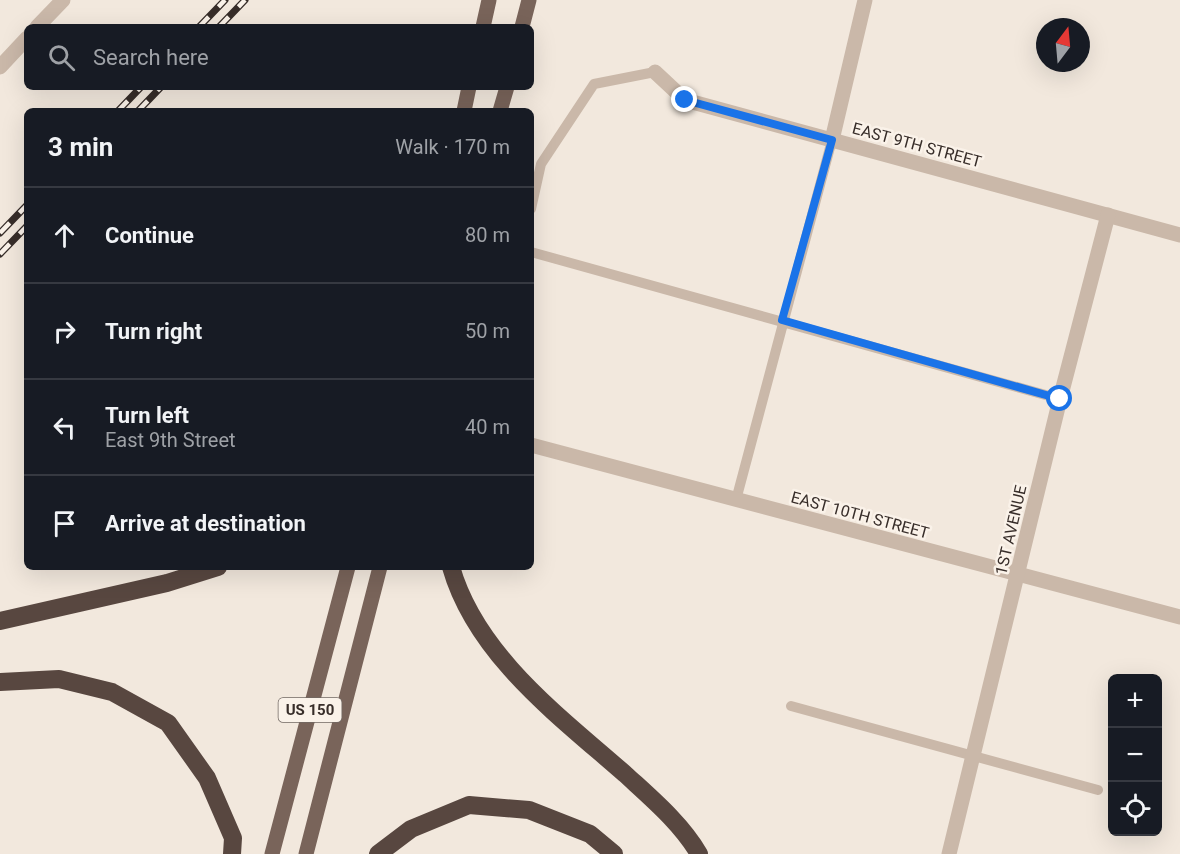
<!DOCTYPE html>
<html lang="en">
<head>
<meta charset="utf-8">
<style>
  :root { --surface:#171b24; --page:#20242c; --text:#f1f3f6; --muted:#9ea1a6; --line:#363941 }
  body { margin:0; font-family:Roboto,sans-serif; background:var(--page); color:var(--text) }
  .controls { position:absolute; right:18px; bottom:18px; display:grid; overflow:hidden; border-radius:9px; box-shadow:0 6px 24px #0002 }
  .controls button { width:54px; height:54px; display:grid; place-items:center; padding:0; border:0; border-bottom:2px solid var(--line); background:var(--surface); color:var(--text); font:30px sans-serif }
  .compass { position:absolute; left:1036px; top:18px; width:54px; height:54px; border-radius:50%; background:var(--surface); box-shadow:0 6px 24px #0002; rotate:16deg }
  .stop { position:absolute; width:18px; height:18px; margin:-14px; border:4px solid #1a73e8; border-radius:50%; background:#fff }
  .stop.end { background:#1a73e8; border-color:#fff; box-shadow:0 2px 6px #0008 }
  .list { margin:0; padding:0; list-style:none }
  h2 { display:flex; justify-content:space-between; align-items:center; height:78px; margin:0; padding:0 24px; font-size:26px }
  h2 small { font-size:20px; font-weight:400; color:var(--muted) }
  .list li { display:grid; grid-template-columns:39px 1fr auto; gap:18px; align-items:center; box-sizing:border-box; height:96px; padding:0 24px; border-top:2px solid var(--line) }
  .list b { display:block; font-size:22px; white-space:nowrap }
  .list p { margin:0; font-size:20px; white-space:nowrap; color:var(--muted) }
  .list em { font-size:20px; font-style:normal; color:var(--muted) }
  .icon { flex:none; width:33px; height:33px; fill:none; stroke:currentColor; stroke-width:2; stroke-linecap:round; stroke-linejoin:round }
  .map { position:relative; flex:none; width:1180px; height:854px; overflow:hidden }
  .search { position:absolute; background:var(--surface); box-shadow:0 6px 24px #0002; left:24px; top:24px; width:510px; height:66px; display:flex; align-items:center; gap:15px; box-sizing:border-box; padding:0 21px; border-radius:9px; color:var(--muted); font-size:22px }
  .panel { position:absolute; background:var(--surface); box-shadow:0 6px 24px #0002; left:24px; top:108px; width:510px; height:462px; border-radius:9px }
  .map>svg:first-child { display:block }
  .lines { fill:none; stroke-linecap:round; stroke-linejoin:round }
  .service { stroke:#cab8a9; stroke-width:10 }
  .minor { stroke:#cab8a9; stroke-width:15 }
  .primary { stroke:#79645a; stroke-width:15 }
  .motorway { stroke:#584740; stroke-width:18 }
  .rail-casing { stroke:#372d29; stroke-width:7 }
  .rail { stroke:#faf2e9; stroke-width:4.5; stroke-dasharray:14; stroke-linecap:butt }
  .route { stroke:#1a73e8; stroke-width:8 }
  .labels { text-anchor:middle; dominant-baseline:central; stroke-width:5; stroke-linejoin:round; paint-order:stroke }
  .shield { fill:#faf2e9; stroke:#726863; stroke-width:1.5 }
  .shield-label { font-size:15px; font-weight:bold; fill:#372d29 }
  .street-label { font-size:16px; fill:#372d29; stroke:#faf2e9 }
</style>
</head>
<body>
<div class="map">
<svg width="1180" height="854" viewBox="0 0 1180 854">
  <rect width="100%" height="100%" fill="#f2e8dd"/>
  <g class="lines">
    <g class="service">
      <polyline points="531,209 541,164 594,84 655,72"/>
      <polyline points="531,252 1060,399"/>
      <polyline points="736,500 832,140"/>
      <polyline points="791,706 1098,790"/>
    </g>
    <g class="minor">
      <polyline points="37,27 63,0"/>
      <polyline points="0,67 27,38"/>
      <polyline points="655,72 685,100 1180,235"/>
      <polyline points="832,140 865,0"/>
      <polyline points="531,445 1180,617"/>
      <polyline points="949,854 1060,399 1108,215"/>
    </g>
    <g class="primary">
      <polyline points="483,27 489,0"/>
      <polyline points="522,27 529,0"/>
      <polyline points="464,111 469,87"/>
      <polyline points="500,111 507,87"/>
      <polyline points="272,854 348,567"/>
      <polyline points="306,854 380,567"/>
    </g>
    <g class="motorway">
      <path d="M451 567C476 655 559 716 625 774 651 798 681 823 699 854"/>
      <polyline points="0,621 167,583 218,567"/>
      <polyline points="0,682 59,679 112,692 168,723 207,778 233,838 232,854"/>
      <polyline points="378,854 411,829 469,805 529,810 590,834 614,854"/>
    </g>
    <defs>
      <g id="rail">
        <polyline points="199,27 225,0"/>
        <polyline points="219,27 245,0"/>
        <polyline points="118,111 141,87"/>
        <polyline points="138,111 161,87"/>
        <polyline points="0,233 27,205"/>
        <polyline points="0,254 27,226"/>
      </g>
    </defs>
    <use href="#rail" class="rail-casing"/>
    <use href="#rail" class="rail"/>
  </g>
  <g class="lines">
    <polyline class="route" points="685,100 832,140 782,320 1060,399"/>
  </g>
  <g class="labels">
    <rect class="shield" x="278.5" y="698" width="63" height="24" rx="4.5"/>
    <g class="shield-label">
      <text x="310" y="710">US 150</text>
    </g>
    <g class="street-label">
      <text transform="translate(917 145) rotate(15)">EAST 9TH STREET</text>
      <text transform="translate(860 515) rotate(15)">EAST 10TH STREET</text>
      <text transform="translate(1011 530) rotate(-77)">1ST AVENUE</text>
    </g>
  </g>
</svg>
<div class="controls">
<button>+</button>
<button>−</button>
<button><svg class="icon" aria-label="locate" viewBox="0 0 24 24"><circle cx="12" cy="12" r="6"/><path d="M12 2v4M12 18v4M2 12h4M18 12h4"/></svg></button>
</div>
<svg class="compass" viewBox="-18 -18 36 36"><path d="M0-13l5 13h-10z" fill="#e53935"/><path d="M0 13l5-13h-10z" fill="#9ea1a6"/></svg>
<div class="stop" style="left:1060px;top:399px"></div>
<div class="stop end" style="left:685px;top:100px"></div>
<div class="search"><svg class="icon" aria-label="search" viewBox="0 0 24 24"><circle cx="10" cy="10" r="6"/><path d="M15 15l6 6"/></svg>Search here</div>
<section class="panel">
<h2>3 min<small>Walk · 170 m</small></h2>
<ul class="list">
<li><svg class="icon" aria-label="ahead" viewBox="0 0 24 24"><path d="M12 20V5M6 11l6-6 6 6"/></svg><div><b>Continue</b></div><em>80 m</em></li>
<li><svg class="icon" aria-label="right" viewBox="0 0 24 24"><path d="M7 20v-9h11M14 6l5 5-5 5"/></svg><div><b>Turn right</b></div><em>50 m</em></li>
<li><svg class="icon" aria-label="left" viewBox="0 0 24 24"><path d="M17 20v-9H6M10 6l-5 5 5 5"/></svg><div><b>Turn left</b><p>East 9th Street</p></div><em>40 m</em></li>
<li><svg class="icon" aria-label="arrive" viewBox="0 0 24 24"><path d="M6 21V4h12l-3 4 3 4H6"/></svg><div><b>Arrive at destination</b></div></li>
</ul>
</section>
</div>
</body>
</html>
